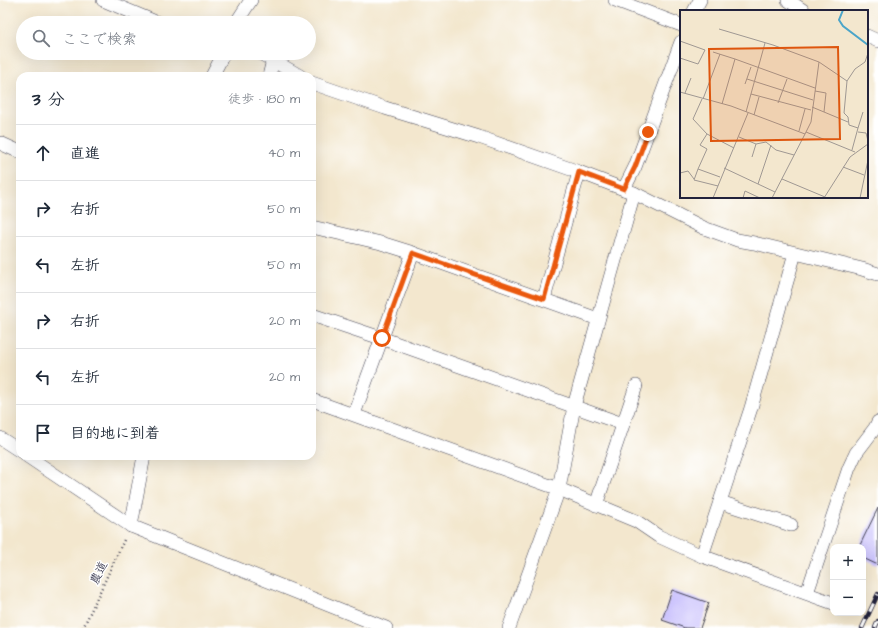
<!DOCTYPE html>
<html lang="ja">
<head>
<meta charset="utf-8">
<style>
  :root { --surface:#fff; --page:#f2f2f3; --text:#1f2937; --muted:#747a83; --line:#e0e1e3 }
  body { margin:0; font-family:"Architects Daughter","Klee One",sans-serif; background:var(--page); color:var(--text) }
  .controls { position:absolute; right:12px; bottom:12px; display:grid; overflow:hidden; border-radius:8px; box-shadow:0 4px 16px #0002 }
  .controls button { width:36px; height:36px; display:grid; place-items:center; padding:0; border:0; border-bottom:1px solid var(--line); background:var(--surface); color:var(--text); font:20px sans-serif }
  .stop { position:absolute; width:12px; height:12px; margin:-9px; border:3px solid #ea580c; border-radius:50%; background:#fff }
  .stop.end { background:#ea580c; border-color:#fff; box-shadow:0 1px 4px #0008 }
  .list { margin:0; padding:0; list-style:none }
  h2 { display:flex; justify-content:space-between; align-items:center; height:52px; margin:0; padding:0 16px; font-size:17px }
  h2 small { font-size:13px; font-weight:400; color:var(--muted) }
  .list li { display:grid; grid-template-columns:26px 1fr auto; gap:12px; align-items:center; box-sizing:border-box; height:56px; padding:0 16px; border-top:1px solid var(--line) }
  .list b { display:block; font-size:15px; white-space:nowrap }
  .list em { font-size:13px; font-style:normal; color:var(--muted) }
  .icon { flex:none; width:22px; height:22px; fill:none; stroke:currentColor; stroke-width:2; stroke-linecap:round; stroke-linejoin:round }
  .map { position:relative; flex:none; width:878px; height:628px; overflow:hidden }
  .search { position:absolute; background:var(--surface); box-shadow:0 4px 16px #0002; left:16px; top:16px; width:300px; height:44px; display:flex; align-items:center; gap:10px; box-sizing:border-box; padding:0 14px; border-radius:22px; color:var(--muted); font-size:15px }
  .panel { position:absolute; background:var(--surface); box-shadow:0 4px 16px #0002; left:16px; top:72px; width:300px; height:388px; border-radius:12px }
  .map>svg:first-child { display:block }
  .building { fill:#bcb1fc }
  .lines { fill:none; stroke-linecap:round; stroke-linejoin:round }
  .street-casing { stroke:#414051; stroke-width:14 }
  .path { stroke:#414051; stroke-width:2.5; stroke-dasharray:1 3; stroke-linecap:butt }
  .street { stroke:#fff; stroke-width:13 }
  .rail-casing { stroke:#22223b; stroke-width:4.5 }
  .rail { stroke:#fff; stroke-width:3; stroke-dasharray:9; stroke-linecap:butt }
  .route { stroke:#ea580c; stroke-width:5 }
  .labels { text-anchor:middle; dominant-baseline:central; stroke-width:3; stroke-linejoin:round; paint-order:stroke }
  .street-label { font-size:12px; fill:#22223b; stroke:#fff }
  .inset-river { fill:none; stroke:#4ba5c9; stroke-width:2 }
  .inset-road { fill:none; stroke:#9f9893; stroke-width:1 }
  .view { fill:#de560e; fill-opacity:0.15; stroke:#de560e; stroke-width:2 }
  .inset-edge { fill:none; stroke:#22223b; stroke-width:2 }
</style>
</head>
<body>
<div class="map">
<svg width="878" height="628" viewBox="0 0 878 628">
  <rect width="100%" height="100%" fill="#fff"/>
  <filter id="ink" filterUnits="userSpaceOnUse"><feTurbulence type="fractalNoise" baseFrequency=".025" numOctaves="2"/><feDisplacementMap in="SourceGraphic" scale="8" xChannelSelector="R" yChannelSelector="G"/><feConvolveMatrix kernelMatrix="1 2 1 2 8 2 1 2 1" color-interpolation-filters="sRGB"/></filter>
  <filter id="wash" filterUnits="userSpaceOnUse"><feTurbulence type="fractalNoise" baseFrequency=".012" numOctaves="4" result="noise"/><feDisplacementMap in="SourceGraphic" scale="16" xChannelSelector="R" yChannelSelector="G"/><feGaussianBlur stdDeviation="0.9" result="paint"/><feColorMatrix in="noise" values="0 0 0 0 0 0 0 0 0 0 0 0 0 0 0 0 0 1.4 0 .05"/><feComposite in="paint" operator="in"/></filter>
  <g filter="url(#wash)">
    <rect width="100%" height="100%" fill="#f3e7ce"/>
    <g id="blocks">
      <g class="building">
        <polygon points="878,508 878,565 863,558 864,547 860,545"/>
        <polygon points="672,590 709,603 700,628 685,628 662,620"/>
      </g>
    </g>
  </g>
  <g filter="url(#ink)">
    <use href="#blocks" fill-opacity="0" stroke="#414051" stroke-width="1"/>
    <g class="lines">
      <defs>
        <g id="street">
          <polyline points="103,0 158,23"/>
          <polyline points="615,0 681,25"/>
          <polyline points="788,0 804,11"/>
          <polyline points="694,11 700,0"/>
          <polyline points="236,23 251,0"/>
          <polyline points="867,36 878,41"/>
          <polyline points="260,53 300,76"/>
          <polyline points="212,76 224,53"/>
          <polyline points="269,76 273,60"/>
          <polyline points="312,83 385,108 479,137 579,172 634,193 704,228 737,240 754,243 862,269 878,274"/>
          <polyline points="0,143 20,152"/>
          <polyline points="624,189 635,167 681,42"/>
          <polyline points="312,227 381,243 413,253 598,319"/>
          <polyline points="544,299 579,172"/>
          <polyline points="312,315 381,338 623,424"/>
          <polyline points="312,400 559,489 636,521 658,536 702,556 751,408 795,253"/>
          <polyline points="354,414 413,253"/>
          <polyline points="0,438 20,451"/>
          <polyline points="27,456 131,526 386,628"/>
          <polyline points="720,502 791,525"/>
          <polyline points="596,505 636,386"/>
          <polyline points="131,526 144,456"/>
          <polyline points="702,556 833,603"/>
          <polyline points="807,593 849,468 856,453 875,428 878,422"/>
          <polyline points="509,628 559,489 574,406 634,193"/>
        </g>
      </defs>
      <use href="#street" class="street-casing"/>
      <polyline class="path" points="83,628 124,540"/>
      <use href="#street" class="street"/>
      <defs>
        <g id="rail">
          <polyline points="862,628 878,594"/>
          <polyline points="875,628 878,621"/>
        </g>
      </defs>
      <use href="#rail" class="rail-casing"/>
      <use href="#rail" class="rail"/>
    </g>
  </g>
  <g class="lines" filter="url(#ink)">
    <polyline class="route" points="382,338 413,253 544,299 579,172 624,189 635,167 648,132"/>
  </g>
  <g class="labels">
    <g class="street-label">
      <text transform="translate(99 573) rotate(-65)">農道</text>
    </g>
  </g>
  <g transform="translate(680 10)">
    <rect width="188" height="188" fill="#f3e7ce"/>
    <path class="inset-river" d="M163 0 159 10 163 16 188 35"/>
    <path class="inset-road" d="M39 19 93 35 139 52 167 71M0 31 25 40 18 54 0 48M33 42 55 49M67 69 133 90M65 74 71 57M135 81 146 83 144 102M0 82 51 96 125 124 92 188M5 83 11 68M71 84 131 100M22 89 13 109 27 124 54 138M23 89 40 44M98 93 107 69M42 94 55 49 135 78M132 97 168 112M66 102 85 33M74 105 79 87M178 118 183 102M119 121 125 99M126 122 175 142M178 122 186 123 188 131M27 124 20 135 27 139 18 159 40 167M125 124 131 112 139 52M59 127 76 134 72 147M76 134 86 132 96 140 114 145M172 140 178 118 169 115 168 107 164 103 167 71 175 59 185 52 188 43M163 157 184 165M44 158 95 182M18 159 14 170 38 176M0 163 8 161 14 169M102 169 145 187M78 174 91 135M33 188 68 103M63 188 65 181 80 188M144 188 170 147 188 134M180 188 188 150"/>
    <path class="view" d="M158 37 160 129 31 131 29 39Z"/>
    <rect width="188" height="188" class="inset-edge"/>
  </g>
</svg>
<div class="controls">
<button>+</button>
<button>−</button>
</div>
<div class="stop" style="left:382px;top:338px"></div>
<div class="stop end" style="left:648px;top:132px"></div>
<div class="search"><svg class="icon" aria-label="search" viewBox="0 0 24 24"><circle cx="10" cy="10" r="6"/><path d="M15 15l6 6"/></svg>ここで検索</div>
<section class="panel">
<h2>3 分<small>徒歩 · 180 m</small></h2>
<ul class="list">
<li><svg class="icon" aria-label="ahead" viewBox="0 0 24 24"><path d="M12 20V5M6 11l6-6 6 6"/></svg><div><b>直進</b></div><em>40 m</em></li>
<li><svg class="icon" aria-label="right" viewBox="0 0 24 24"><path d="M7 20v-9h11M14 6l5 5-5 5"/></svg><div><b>右折</b></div><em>50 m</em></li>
<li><svg class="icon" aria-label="left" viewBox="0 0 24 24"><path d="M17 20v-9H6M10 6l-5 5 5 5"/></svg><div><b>左折</b></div><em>50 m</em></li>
<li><svg class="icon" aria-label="right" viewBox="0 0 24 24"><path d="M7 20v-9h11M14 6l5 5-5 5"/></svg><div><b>右折</b></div><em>20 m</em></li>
<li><svg class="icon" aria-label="left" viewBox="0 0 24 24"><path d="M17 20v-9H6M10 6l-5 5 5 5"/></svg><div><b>左折</b></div><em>20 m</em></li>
<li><svg class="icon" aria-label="arrive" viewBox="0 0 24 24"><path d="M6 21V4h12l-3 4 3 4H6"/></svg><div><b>目的地に到着</b></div></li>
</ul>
</section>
</div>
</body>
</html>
